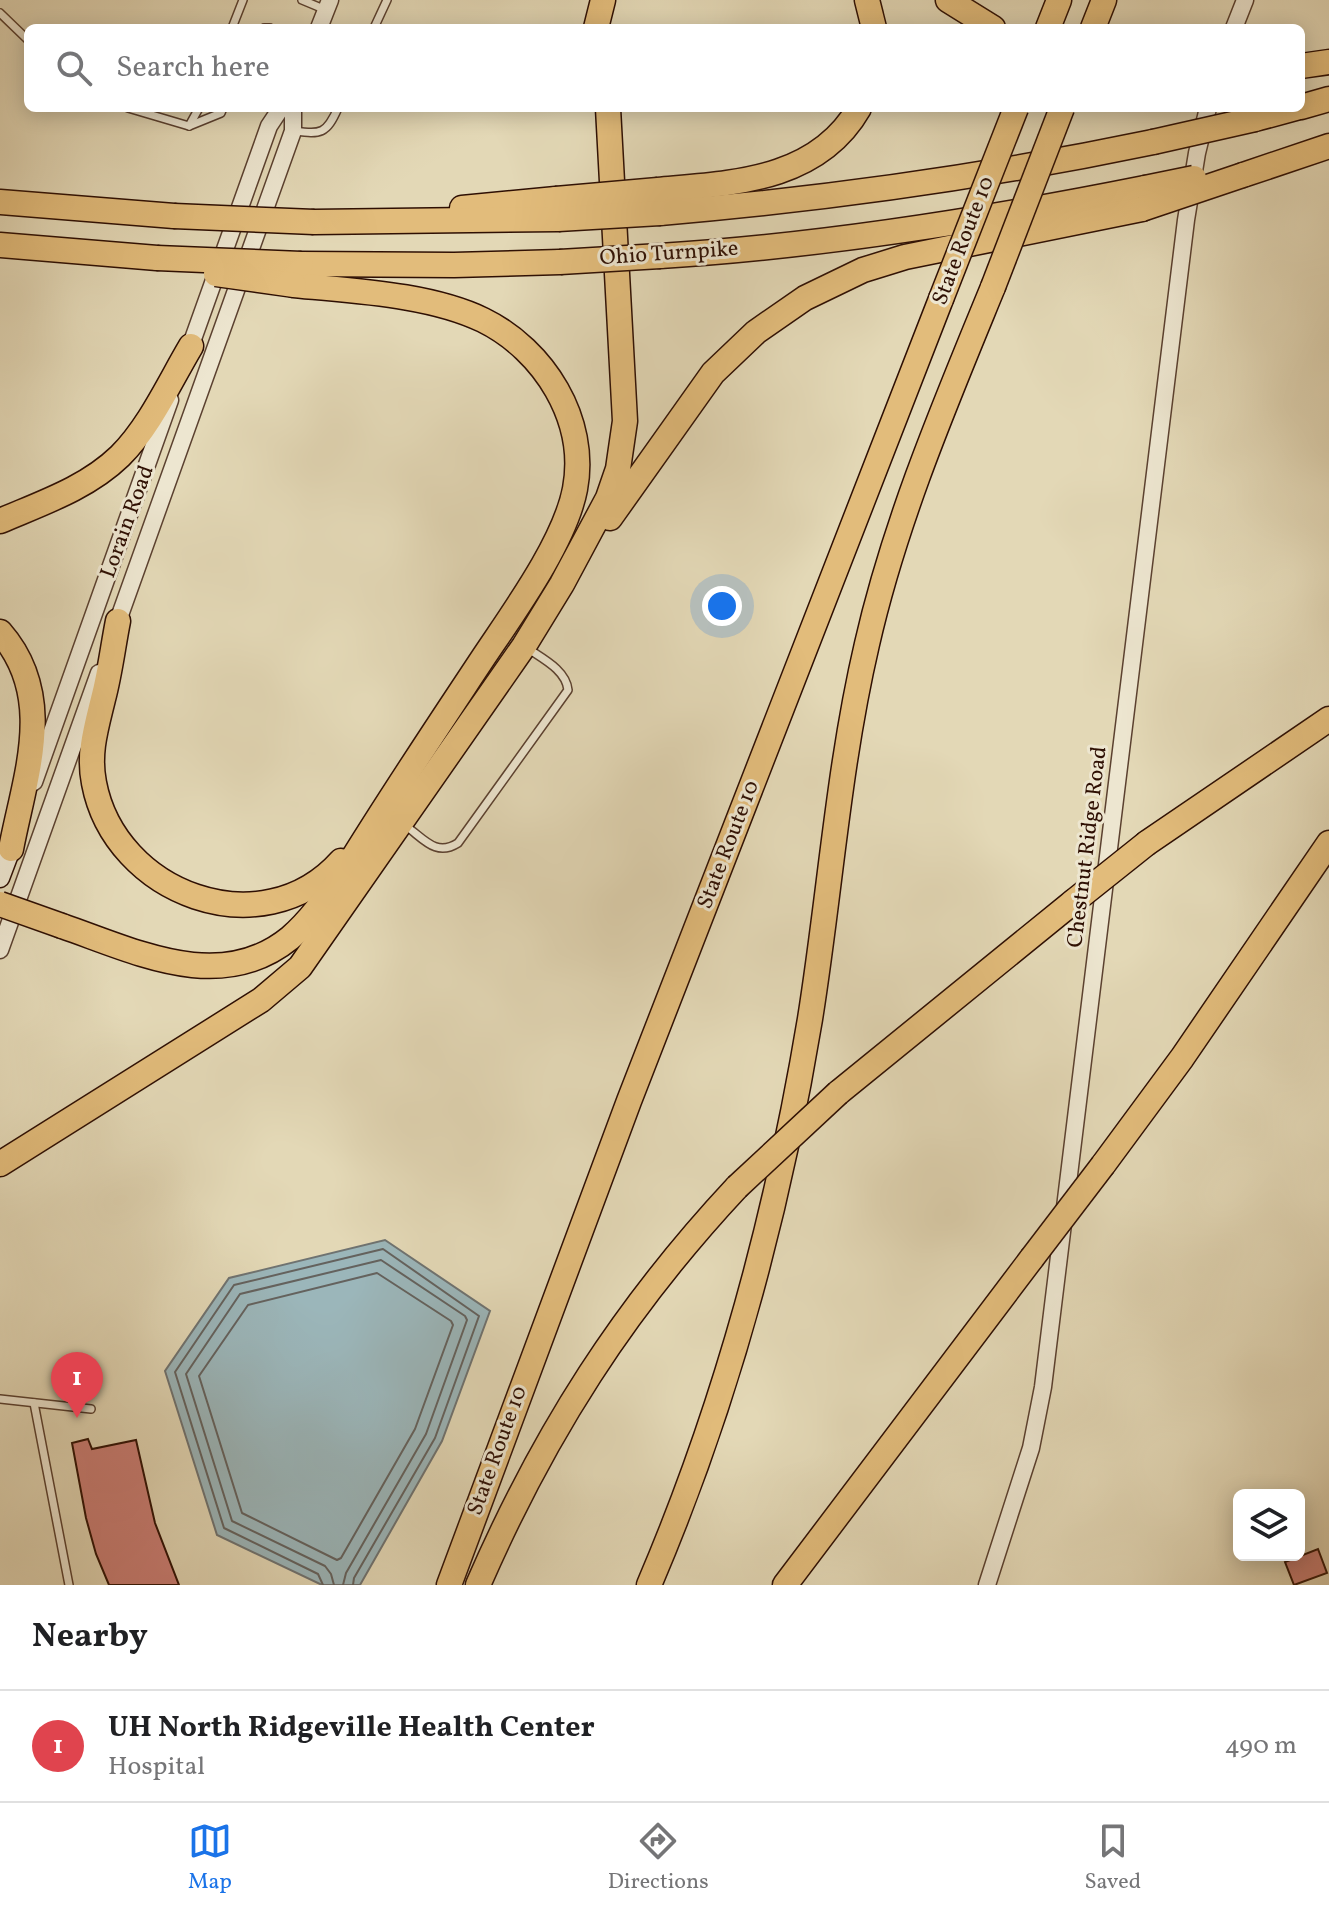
<!DOCTYPE html>
<html lang="en">
<head>
<meta charset="utf-8">
<style>
  :root { --surface:#fff; --page:#f6f6f6; --text:#202124; --muted:#757577; --line:#e0e0e0; --accent:#1a73e8 }
  body { margin:0; font-family:Vollkorn,serif; background:var(--page); color:var(--text) }
  .controls { position:absolute; right:24px; bottom:24px; display:grid; overflow:hidden; border-radius:12px; box-shadow:0 4px 20px #0003 }
  .controls button { width:72px; height:72px; display:grid; place-items:center; padding:0; border:0; border-bottom:2px solid var(--line); background:var(--surface); color:var(--text); font:40px sans-serif }
  .you { position:absolute; left:722px; top:606px; width:28px; height:28px; margin:-20px; border:6px solid #fff; border-radius:50%; background:#1a73e8; box-shadow:0 0 0 12px #1a73e833 }
  .badge { display:grid; place-items:center; width:52px; height:52px; border-radius:50%; background:var(--accent); color:#fff; font-size:26px; font-weight:700 }
  .pin { position:absolute; translate:-50% -66px; filter:drop-shadow(0 2px 4px #0008) }
  .pin::after { content:''; position:absolute; top:42px; width:28px; height:24px; background:inherit; clip-path:polygon(0 0,100% 0,50% 100%) }
  .list { margin:0; padding:0; list-style:none }
  h2 { display:flex; justify-content:space-between; align-items:center; height:104px; margin:0; padding:0 32px; font-size:34px }
  h2 small { font-size:26px; font-weight:400; color:var(--muted) }
  .list li { display:grid; grid-template-columns:52px 1fr auto; gap:24px; align-items:center; box-sizing:border-box; height:112px; padding:0 32px; border-top:2px solid var(--line) }
  .list b { display:block; font-size:30px; white-space:nowrap }
  .list p { margin:0; font-size:26px; white-space:nowrap; color:var(--muted) }
  .list em { font-size:26px; font-style:normal; color:var(--muted) }
  .icon { flex:none; width:44px; height:44px; fill:none; stroke:currentColor; stroke-width:2; stroke-linecap:round; stroke-linejoin:round }
  .map { position:relative; flex:none; width:1329px; height:1585px; overflow:hidden }
  .search { position:absolute; background:var(--surface); box-shadow:0 4px 20px #0003; left:24px; right:24px; top:24px; height:88px; display:flex; align-items:center; gap:20px; box-sizing:border-box; padding:0 28px; border-radius:12px; color:var(--muted); font-size:30px }
  .sheet { height:216px; background:var(--surface) }
  nav { display:flex; justify-content:space-around; align-items:center; box-sizing:border-box; height:112px; border-top:2px solid var(--line); background:var(--surface); font-size:22px; color:var(--muted) }
  nav a { display:grid; justify-items:center; gap:4px }
  nav .on { color:var(--accent) }
  .map>svg:first-child { display:block }
  .water { fill:#9bb6ba; stroke:#6f7371; stroke-width:2 }
  .lines { fill:none; stroke-linecap:round; stroke-linejoin:round }
  .shore { stroke:#64625e; stroke-width:2 }
  .building { fill:#cb7e76; stroke:#2e0f03; stroke-width:2 }
  .service-casing { stroke:#5b4130; stroke-width:10 }
  .tertiary-casing { stroke:#5b4130; stroke-width:19 }
  .secondary-casing { stroke:#2e0f03; stroke-width:21 }
  .motorway-casing { stroke:#2e0f03; stroke-width:27 }
  .service { stroke:#ede6d0; stroke-width:7 }
  .tertiary { stroke:#ede6d0; stroke-width:16 }
  .secondary { stroke:#ede6d0; stroke-width:18 }
  .motorway { stroke:#e2bc7b; stroke-width:24 }
  .motorway-bridge-casing { stroke:#2e0f03; stroke-width:27; stroke-linecap:butt }
  .motorway-bridge { stroke:#e2bc7b; stroke-width:24 }
  .labels { text-anchor:middle; dominant-baseline:central; stroke-width:6; stroke-linejoin:round; paint-order:stroke }
  .street-label { font-size:22px; fill:#2e0f03; stroke:#ede6d0 }
</style>
</head>
<body>
<div class="map">
<svg width="1329" height="1585" viewBox="0 0 1329 1585">
  <rect width="100%" height="100%" fill="#e3d8b6"/>
  <filter id="stains"><feTurbulence type="fractalNoise" baseFrequency=".0025" numOctaves="4"/><feColorMatrix values="0 0 0 0 .2 0 0 0 0 .09 0 0 0 0 .02 0 0 0 .5 -.17"/></filter>
  <radialGradient id="worn" r=".72"><stop offset=".6" stop-color="#630" stop-opacity="0"/><stop offset="1" stop-color="#630" stop-opacity=".3"/></radialGradient>
  <polygon class="water" points="385,1240 490,1311 442,1441 360,1585 322,1585 217,1535 165,1371 229,1278"/>
  <g class="lines">
    <g class="shore">
      <polygon points="377,1273 451,1321 453,1325 415,1429 341,1558 337,1560 242,1513 199,1376 248,1305"/>
      <polyline points="323,1585 318,1574 224,1528 175,1372 234,1285 383,1249 479,1316 435,1438 354,1578 353,1585"/>
      <polyline points="334,1585 331,1574 325,1566 232,1521 186,1374 240,1294 381,1260 465,1316 467,1320 426,1434 346,1573 343,1585"/>
    </g>
  </g>
  <g class="building">
    <polygon points="88,1439 92,1449 136,1440 155,1523 179,1585 109,1585 96,1554 86,1518 72,1443"/>
    <polygon points="1318,1549 1327,1573 1294,1585 1285,1562"/>
  </g>
  <g class="lines">
    <defs>
      <g id="service">
        <polyline points="302,0 326,10"/>
        <polyline points="0,13 28,40"/>
        <polyline points="232,28 243,0"/>
        <polyline points="264,28 270,28"/>
        <polyline points="374,28 387,0"/>
        <polyline points="128,108 189,126 221,113 223,108"/>
        <polyline points="189,126 199,108"/>
        <path d="M293 131C321 134 326 135 338 108"/>
        <path d="M406 826C424 839 436 857 458 843L568 690C566 670 543 659 527 648"/>
        <polyline points="0,1399 91,1409"/>
        <polyline points="34,1403 69,1585"/>
      </g>
      <g id="tertiary">
        <polyline points="319,28 330,0"/>
        <polyline points="1234,28 1245,0"/>
        <polyline points="188,353 269,126 281,108"/>
        <polyline points="115,629 293,131 293,108"/>
        <polyline points="34,782 170,400"/>
        <polyline points="0,950 99,673"/>
        <polyline points="987,1585 1031,1448 1043,1387 1186,220 1197,153 1208,108"/>
      </g>
      <polyline id="secondary" points="0,878 11,849"/>
      <g id="motorway">
        <polyline points="867,0 874,28"/>
        <polyline points="948,0 993,28"/>
        <polyline points="596,28 603,0"/>
        <polyline points="1048,28 1059,0"/>
        <polyline points="1093,28 1104,0"/>
        <polyline points="1301,66 1329,62"/>
        <polyline points="1301,107 1329,99"/>
        <polyline points="1255,119 1296,108"/>
        <polyline points="1243,175 1329,146"/>
        <path d="M658 190C733 183 817 181 859 108"/>
        <polyline points="0,202 174,216"/>
        <polyline points="462,208 556,199"/>
        <path d="M660 213C826 199 990 176 1153 142"/>
        <polyline points="314,222 558,219"/>
        <polyline points="0,245 157,258"/>
        <path d="M660 256C823 246 985 220 1145 188"/>
        <polyline points="301,264 454,265 560,262"/>
        <polyline points="610,518 713,373 756,332 805,298 863,270 905,257 1142,209"/>
        <path d="M0 521C42 503 87 488 120 456 150 426 169 383 191 346"/>
        <path d="M118 621C113 646 110 673 103 699 96 728 88 753 94 783 115 894 262 949 341 861"/>
        <path d="M0 632C57 697 25 775 11 849"/>
        <polyline points="1147,843 1329,719"/>
        <path d="M62 926C135 951 220 995 290 938 312 919 328 895 345 871 389 799 436 729 483 658 513 613 565 542 575 489 588 420 544 350 483 320 429 294 353 291 294 285"/>
        <polyline points="838,1093 1073,902"/>
        <polyline points="0,1164 261,1000 300,967 524,646 562,584 608,498 618,469 625,421 608,108"/>
        <polyline points="1103,1165 1182,1058 1329,843"/>
        <polyline points="449,1585 629,1101 941,299"/>
        <path d="M478 1585C544 1433 624 1308 737 1187"/>
        <path d="M649 1585C726 1405 778 1212 810 1019 830 894 838 768 867 644 895 521 945 404 993 287"/>
        <polyline points="785,1585 1032,1258"/>
      </g>
    </defs>
    <use href="#service" class="service-casing"/>
    <use href="#tertiary" class="tertiary-casing"/>
    <use href="#secondary" class="secondary-casing"/>
    <use href="#motorway" class="motorway-casing"/>
    <use href="#service" class="service"/>
    <use href="#tertiary" class="tertiary"/>
    <use href="#secondary" class="secondary"/>
    <use href="#motorway" class="motorway"/>
    <defs>
      <g id="motorway-bridge">
        <polyline points="1153,142 1255,119"/>
        <polyline points="1145,188 1194,178"/>
        <polyline points="556,199 658,190"/>
        <polyline points="1142,209 1243,175"/>
        <polyline points="174,216 314,222"/>
        <polyline points="558,219 660,213"/>
        <polyline points="157,258 301,264"/>
        <polyline points="560,262 660,256"/>
        <polyline points="216,274 294,285"/>
        <polyline points="993,287 1062,108"/>
        <polyline points="941,299 1016,108"/>
        <polyline points="1073,902 1147,843"/>
        <polyline points="0,904 62,926"/>
        <polyline points="737,1187 838,1093"/>
        <polyline points="1032,1258 1103,1165"/>
      </g>
    </defs>
    <use href="#motorway-bridge" class="motorway-bridge-casing"/>
    <use href="#motorway-bridge" class="motorway-bridge"/>
  </g>
  <g class="labels">
    <g class="street-label">
      <text transform="translate(964 241) rotate(-69)">State Route 10</text>
      <text transform="translate(669 254) rotate(-4)">Ohio Turnpike</text>
      <text transform="translate(128 522) rotate(-70)">Lorain Road</text>
      <text transform="translate(729 845) rotate(-69)">State Route 10</text>
      <text transform="translate(1088 847) rotate(-83)">Chestnut Ridge Road</text>
      <text transform="translate(498 1451) rotate(-70)">State Route 10</text>
    </g>
  </g>
  <rect width="100%" height="100%" filter="url(#stains)"/>
  <rect width="100%" height="100%" fill="url(#worn)"/>
</svg>
<div class="controls">
<button><svg class="icon" aria-label="layers" viewBox="0 0 24 24"><path d="M12 4l9 5-9 5-9-5zM3 14l9 5 9-5"/></svg></button>
</div>
<div class="you"></div>
<div class="pin badge" style="left:77px;top:1418px;background:#e0444e">1</div>
<div class="search"><svg class="icon" aria-label="search" viewBox="0 0 24 24"><circle cx="10" cy="10" r="6"/><path d="M15 15l6 6"/></svg>Search here</div>
</div>
<section class="sheet">
<h2>Nearby<small></small></h2>
<ul class="list">
<li><span class="badge" style="background:#e0444e">1</span><div><b>UH North Ridgeville Health Center</b><p>Hospital</p></div><em>490 m</em></li>
</ul>
</section>
<nav>
<a class="on"><svg class="icon" aria-label="map" viewBox="0 0 24 24"><path d="M3 6l6-2 6 2 6-2v14l-6 2-6-2-6 2zM9 4v14M15 6v14"/></svg>Map</a>
<a><svg class="icon" aria-label="directions" viewBox="0 0 24 24"><path d="M12 3l9 9-9 9-9-9zM9 14v-3h6M13 9l2 2-2 2"/></svg>Directions</a>
<a><svg class="icon" aria-label="saved" viewBox="0 0 24 24"><path d="M7 4h10v16l-5-4-5 4z"/></svg>Saved</a>
</nav>
</body>
</html>
